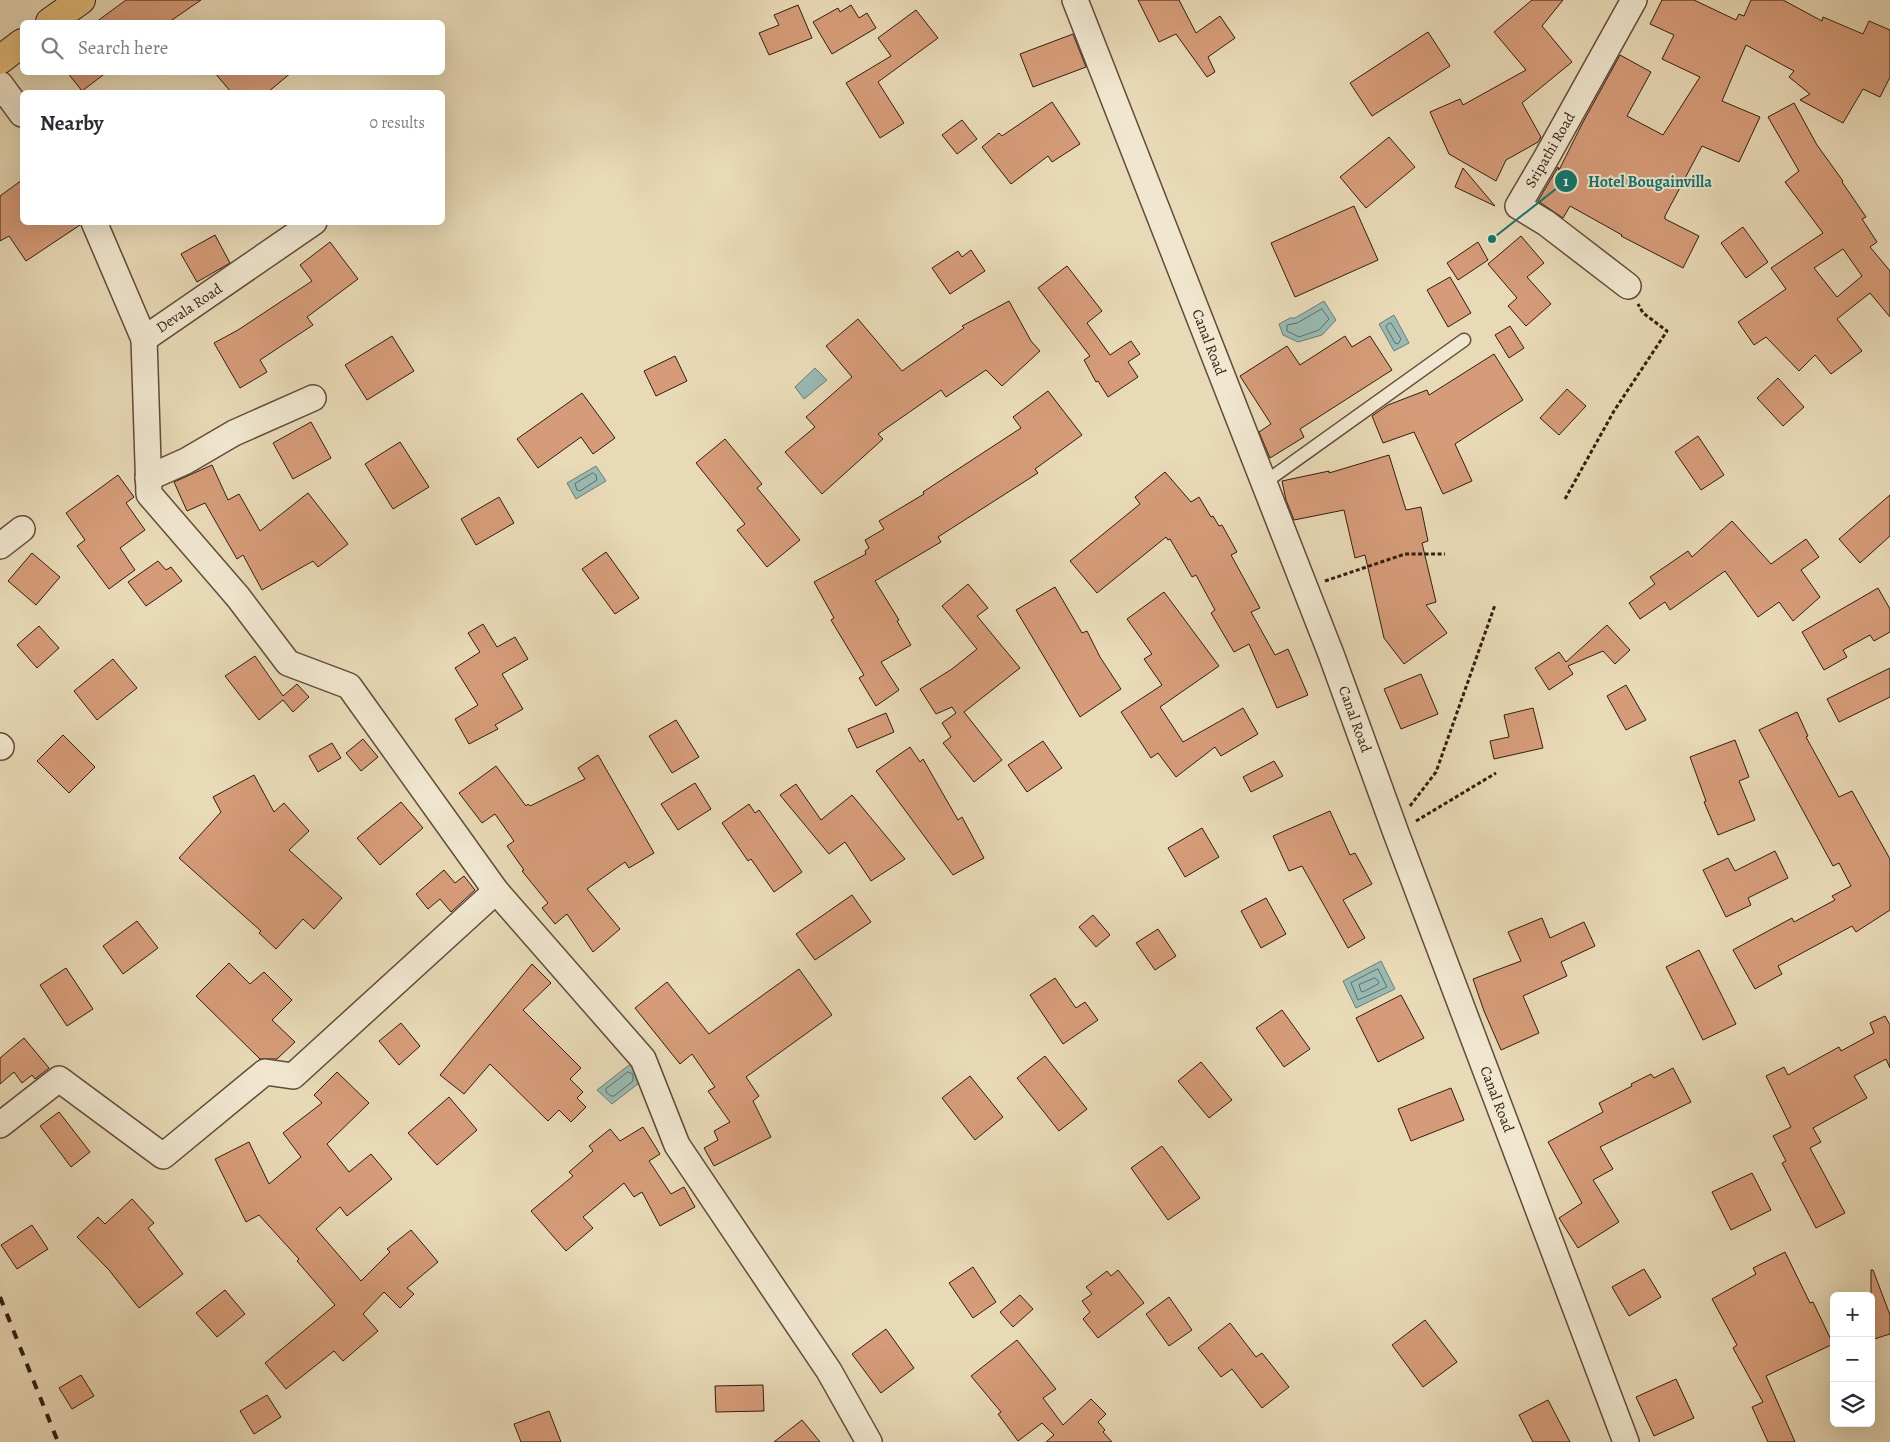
<!DOCTYPE html>
<html lang="en">
<head>
<meta charset="utf-8">
<style>
  :root { --surface:#fff; --page:#f7f7f7; --text:#2b2b33; --muted:#7c7c81; --line:#e1e1e2 }
  body { margin:0; font-family:Alegreya,serif; background:var(--page); color:var(--text) }
  .controls { position:absolute; right:15px; bottom:15px; display:grid; overflow:hidden; border-radius:8px; box-shadow:0 5px 20px #0002 }
  .controls button { width:45px; height:45px; display:grid; place-items:center; padding:0; border:0; border-bottom:1px solid var(--line); background:var(--surface); color:var(--text); font:25px sans-serif }
  .list { margin:0; padding:0; list-style:none }
  h2 { display:flex; justify-content:space-between; align-items:center; height:65px; margin:0; padding:0 20px; font-size:21px }
  h2 small { font-size:16px; font-weight:400; color:var(--muted) }
  .icon { flex:none; width:28px; height:28px; fill:none; stroke:currentColor; stroke-width:2; stroke-linecap:round; stroke-linejoin:round }
  .map { position:relative; flex:none; width:1890px; height:1442px; overflow:hidden }
  .search { position:absolute; background:var(--surface); box-shadow:0 5px 20px #0002; left:20px; top:20px; width:425px; height:55px; display:flex; align-items:center; gap:12px; box-sizing:border-box; padding:0 18px; border-radius:8px; color:var(--muted); font-size:19px }
  .panel { position:absolute; background:var(--surface); box-shadow:0 5px 20px #0002; left:20px; top:90px; width:425px; height:135px; border-radius:8px }
  .map>svg:first-child { display:block }
  .water { fill:#98bab3; stroke:#707b72 }
  .lines { fill:none; stroke-linecap:round; stroke-linejoin:round }
  .shore { stroke:#666c62; stroke-width:1 }
  .building { fill:#d69c79; stroke:#331d11; fill-rule:evenodd }
  .service-casing { stroke:#604c3a; stroke-width:15 }
  .minor-casing { stroke:#604c3a; stroke-width:28 }
  .primary-casing { stroke:#331d11; stroke-width:30 }
  .path { stroke:#331d11; stroke-width:3; stroke-dasharray:4 2.5; stroke-linecap:butt }
  .service { stroke:#f1e7d0; stroke-width:12 }
  .minor { stroke:#f1e7d0; stroke-width:25 }
  .primary { stroke:#e4bd7c; stroke-width:28 }
  .rail { stroke:#331d11; stroke-width:4; stroke-dasharray:9 9; stroke-linecap:butt }
  .labels { text-anchor:middle; dominant-baseline:central; stroke-width:4; stroke-linejoin:round; paint-order:stroke }
  .street-label { font-size:15px; fill:#331d11; stroke:#f1e7d0 }
  .leader { fill:none; stroke:#0f766e; stroke-width:2 }
  .callout-dot { fill:#0f766e; stroke:#f1e7d0; stroke-width:2 }
  .mark-label { font-size:15px; text-anchor:middle; font-weight:bold; fill:#fff }
  .callout-label { font-size:16px; text-anchor:middle; font-weight:bold; fill:#0f766e; stroke:#f1e7d0; stroke-width:4; stroke-linejoin:round; paint-order:stroke }
</style>
</head>
<body>
<div class="map">
<svg width="1890" height="1442" viewBox="0 0 1890 1442">
  <rect width="100%" height="100%" fill="#e9dab7"/>
  <filter id="stains"><feTurbulence type="fractalNoise" baseFrequency=".004" numOctaves="4"/><feColorMatrix values="0 0 0 0 .2 0 0 0 0 .09 0 0 0 0 .02 0 0 0 .5 -.17"/></filter>
  <radialGradient id="worn" r=".72"><stop offset=".6" stop-color="#630" stop-opacity="0"/><stop offset="1" stop-color="#630" stop-opacity=".3"/></radialGradient>
  <g class="water">
    <polygon points="1324,301 1336,320 1322,335 1298,342 1283,335 1279,324 1290,318 1295,318"/>
    <polygon points="1394,315 1409,343 1394,351 1379,324"/>
    <polygon points="815,368 827,380 804,399 795,387"/>
    <polygon points="596,466 606,481 576,499 567,483"/>
    <polygon points="1381,961 1395,989 1356,1008 1343,981"/>
    <polygon points="629,1065 638,1071 639,1083 612,1104 597,1090"/>
  </g>
  <g class="lines">
    <g class="shore">
      <polygon points="1322,309 1329,319 1319,330 1299,337 1287,331 1287,325 1297,323"/>
      <polygon points="1391,323 1401,339 1398,344 1395,343 1386,327 1387,325"/>
      <polygon points="593,473 596,475 597,480 580,491 577,490 575,484"/>
      <polygon points="1378,969 1387,987 1358,1000 1351,983"/>
      <polygon points="1375,978 1379,982 1378,984 1363,992 1361,991 1359,985"/>
      <polygon points="628,1072 633,1074 633,1081 614,1096 611,1096 606,1092 606,1089"/>
    </g>
  </g>
  <g class="building">
    <polygon points="126,0 201,0 169,22 96,22"/>
    <polygon points="1138,0 1179,0 1196,33 1220,16 1235,38 1208,57 1215,72 1207,77 1176,34 1159,42"/>
    <polygon points="1532,0 1563,0 1542,26 1572,62 1522,103 1541,137 1538,142 1506,160 1496,181 1449,154 1430,112 1460,99 1463,105 1526,70 1494,32"/>
    <polygon points="1662,0 1694,0 1736,20 1739,14 1744,16 1751,0 1783,0 1822,21 1823,17 1863,34 1869,21 1890,30 1890,77 1880,97 1863,89 1843,123 1800,100 1810,94 1789,77 1794,71 1746,45 1722,101 1760,117 1739,162 1702,146 1665,216 1665,219 1699,236 1683,268 1621,236 1622,235 1570,206 1563,218 1538,201 1558,167 1559,170 1582,124 1620,55 1651,72 1627,116 1663,135 1700,77 1662,59 1674,35 1650,24"/>
    <polygon points="798,5 812,38 769,55 759,33 779,25 774,15"/>
    <polygon points="851,5 859,18 867,13 876,28 832,54 813,22 838,8 840,12"/>
    <polygon points="916,10 938,38 878,82 904,123 880,138 846,83 891,56 878,38"/>
    <polygon points="1428,32 1450,66 1372,116 1350,83"/>
    <polygon points="1073,34 1086,67 1033,87 1020,54"/>
    <polygon points="67,72 107,72 82,91"/>
    <polygon points="214,72 292,72 268,92 231,92"/>
    <polygon points="1052,102 1080,144 1052,162 1048,156 1011,184 982,147 999,133 1002,136"/>
    <path d="M1794 103 1817 145 1843 181 1842 182 1866 217 1862 219 1877 242 1870 247 1890 271V317L1870 293 1837 319 1862 351 1831 374 1815 355 1799 371 1766 337 1754 345 1738 322 1786 289 1771 268 1823 233 1785 182 1799 171 1768 117ZM1843 249 1862 276 1837 297 1814 268Z"/>
    <polygon points="962,120 977,139 957,154 942,135"/>
    <polygon points="1389,137 1415,167 1366,208 1340,177"/>
    <polygon points="1463,168 1495,206 1455,187"/>
    <polygon points="22,180 22,222 80,222 80,225 26,261 9,236 0,241 0,196"/>
    <polygon points="1354,206 1378,260 1295,297 1271,243"/>
    <polygon points="1743,227 1768,262 1746,278 1721,243"/>
    <polygon points="215,235 230,263 197,282 181,254"/>
    <polygon points="1521,236 1544,263 1527,277 1551,304 1526,326 1508,306 1517,298 1488,264"/>
    <polygon points="330,242 358,279 307,317 313,325 260,360 267,372 240,388 214,343 238,330 312,281 300,265"/>
    <polygon points="1478,242 1488,260 1458,280 1447,263"/>
    <polygon points="971,250 985,271 950,294 932,268 958,251 962,257"/>
    <polygon points="1067,266 1102,311 1087,323 1110,355 1131,341 1140,354 1128,362 1138,377 1108,397 1098,381 1096,382 1084,360 1090,356 1038,288"/>
    <polygon points="1450,277 1471,313 1448,327 1427,290"/>
    <polygon points="1009,301 1031,341 1040,351 1002,386 986,370 946,397 941,390 878,434 883,439 822,494 785,452 815,427 806,417 852,377 826,346 858,319 902,371 964,328 962,326"/>
    <polygon points="1510,326 1524,348 1509,358 1495,335"/>
    <polygon points="392,336 414,371 367,400 345,365"/>
    <polygon points="1345,336 1352,347 1370,336 1392,370 1300,429 1304,437 1270,458 1259,432 1271,424 1240,376 1287,346 1300,365"/>
    <polygon points="1494,354 1523,400 1455,444 1472,481 1443,494 1414,432 1383,443 1372,416 1388,405 1427,390 1429,395"/>
    <polygon points="675,356 687,381 656,396 644,371"/>
    <polygon points="1778,378 1804,407 1783,426 1757,398"/>
    <polygon points="1567,389 1586,406 1559,435 1540,418"/>
    <polygon points="1048,391 1082,435 1035,469 1038,473 938,537 941,542 875,581 899,620 897,621 911,645 881,662 899,690 876,706 859,678 864,675 831,620 834,618 814,582 866,554 865,551 869,548 865,540 884,529 879,521 924,494 923,492 1021,428 1013,417"/>
    <polygon points="582,393 615,438 593,454 581,437 538,468 517,439"/>
    <polygon points="311,422 331,458 293,479 273,443"/>
    <polygon points="1698,436 1724,475 1701,490 1675,452"/>
    <polygon points="725,439 762,484 757,488 800,540 767,567 737,530 745,524 696,463"/>
    <polygon points="400,442 429,487 393,509 365,464"/>
    <polygon points="1389,455 1406,510 1421,507 1428,541 1422,543 1436,602 1426,605 1447,633 1404,664 1384,638 1365,555 1355,558 1344,510 1294,520 1286,500 1282,481 1329,471 1329,473"/>
    <polygon points="212,465 228,500 239,494 260,531 308,493 348,544 318,567 313,561 262,590 243,555 237,559 205,503 187,511 174,482"/>
    <polygon points="1165,472 1191,502 1199,497 1211,517 1213,516 1219,526 1222,525 1237,552 1231,555 1260,608 1251,612 1275,655 1288,649 1308,695 1277,708 1249,644 1234,652 1211,613 1215,610 1196,575 1192,577 1170,539 1168,540 1166,537 1097,593 1070,561 1140,504 1135,497"/>
    <polygon points="118,475 134,497 126,503 145,530 120,548 135,570 109,589 77,546 85,540 66,513"/>
    <polygon points="1890,495 1890,536 1860,563 1839,539"/>
    <polygon points="499,497 514,523 476,545 461,519"/>
    <polygon points="1732,521 1771,564 1806,539 1819,557 1801,570 1820,597 1793,621 1779,602 1758,617 1725,571 1670,610 1665,602 1640,619 1629,603 1655,584 1650,577 1688,551 1692,557"/>
    <polygon points="606,552 639,598 615,614 582,569"/>
    <polygon points="32,553 60,577 36,605 8,581"/>
    <polygon points="158,561 166,570 171,567 182,581 146,606 128,582"/>
    <polygon points="968,584 988,608 977,616 1020,668 964,712 1002,760 974,782 943,743 951,737 942,723 956,713 952,707 936,714 920,689 952,669 977,649 942,606"/>
    <polygon points="1055,587 1082,633 1087,631 1100,657 1121,689 1080,717 1016,610"/>
    <polygon points="1878,588 1890,609 1890,632 1874,641 1870,635 1843,650 1847,657 1824,670 1802,632"/>
    <polygon points="1164,592 1219,666 1160,707 1183,742 1243,708 1258,734 1221,756 1215,747 1176,777 1158,753 1151,758 1121,712 1162,685 1144,659 1152,654 1127,619"/>
    <polygon points="483,624 497,647 515,637 528,659 502,674 523,709 495,725 498,729 469,744 455,719 478,705 455,668 480,652 468,633"/>
    <polygon points="1607,625 1630,650 1615,664 1603,651 1568,666 1573,674 1549,690 1535,668 1559,652 1566,662"/>
    <polygon points="39,626 59,648 37,668 17,645"/>
    <polygon points="255,656 283,696 297,684 309,697 293,712 283,700 259,720 225,676"/>
    <polygon points="113,659 137,688 97,720 74,691"/>
    <polygon points="1890,668 1890,697 1839,722 1827,699"/>
    <polygon points="1421,674 1438,714 1401,729 1384,689"/>
    <polygon points="1626,685 1646,720 1626,730 1607,696"/>
    <polygon points="1533,708 1543,748 1494,759 1490,741 1509,737 1504,715"/>
    <polygon points="1797,712 1808,736 1806,737 1839,797 1852,791 1890,859 1890,910 1856,932 1852,926 1778,966 1782,974 1755,989 1733,950 1792,918 1794,922 1835,900 1832,896 1851,886 1839,863 1833,866 1759,730"/>
    <polygon points="886,713 894,732 857,748 848,729"/>
    <polygon points="676,720 699,757 672,773 649,736"/>
    <polygon points="63,735 95,767 69,793 37,761"/>
    <polygon points="363,739 378,757 361,771 346,753"/>
    <polygon points="1735,740 1749,777 1739,781 1755,820 1718,835 1704,802 1706,801 1690,757"/>
    <polygon points="1043,741 1062,768 1027,792 1008,765"/>
    <polygon points="332,743 341,758 318,772 309,756"/>
    <polygon points="910,747 920,762 923,759 958,820 962,817 984,858 953,875 876,771"/>
    <polygon points="598,755 654,853 629,868 625,862 587,889 620,929 593,952 567,914 555,924 542,908 548,903 522,871 524,870 507,846 514,841 495,814 482,823 459,793 496,766 526,806 528,804 530,806 585,779 578,768"/>
    <polygon points="1274,761 1283,776 1251,792 1243,777"/>
    <polygon points="254,775 274,812 284,803 309,831 289,850 342,898 314,929 303,919 276,949 259,933 261,931 179,858 221,812 213,797"/>
    <polygon points="695,783 711,809 678,830 661,804"/>
    <polygon points="796,784 821,820 852,795 905,859 871,881 845,842 829,854 780,795"/>
    <polygon points="401,802 423,828 380,865 357,838"/>
    <polygon points="749,804 755,813 759,810 802,872 774,892 751,859 748,861 722,823"/>
    <polygon points="1330,811 1350,855 1355,853 1372,884 1343,900 1365,938 1348,948 1302,866 1289,871 1273,836"/>
    <polygon points="1202,828 1219,857 1185,877 1168,848"/>
    <polygon points="1775,851 1788,878 1748,898 1751,905 1726,917 1703,870 1728,858 1735,871"/>
    <polygon points="444,870 455,883 464,876 475,890 451,912 440,899 428,909 416,894"/>
    <polygon points="852,895 871,922 815,960 796,934"/>
    <polygon points="1266,898 1286,934 1261,948 1241,911"/>
    <polygon points="1093,915 1110,935 1096,947 1079,927"/>
    <polygon points="1542,918 1550,938 1584,922 1595,946 1561,962 1567,976 1523,996 1539,1033 1501,1050 1484,1011 1473,979 1521,961 1508,932"/>
    <polygon points="137,921 158,948 123,974 103,946"/>
    <polygon points="1158,929 1176,956 1155,970 1136,943"/>
    <polygon points="1699,950 1736,1024 1703,1040 1666,967"/>
    <polygon points="229,963 250,984 264,972 292,1000 272,1020 295,1042 277,1059 260,1059 196,996"/>
    <polygon points="532,964 551,983 523,1010 581,1068 570,1079 583,1092 577,1098 586,1107 571,1122 559,1110 548,1121 490,1064 464,1094 440,1075"/>
    <polygon points="66,968 93,1009 67,1026 40,985"/>
    <polygon points="799,969 832,1015 746,1077 759,1096 753,1101 771,1137 714,1166 704,1148 718,1140 714,1131 730,1122 708,1091 715,1087 692,1054 680,1064 635,1008 667,982 709,1034"/>
    <polygon points="1055,978 1076,1008 1085,1002 1098,1020 1063,1044 1030,995"/>
    <polygon points="1401,995 1424,1038 1378,1062 1356,1018"/>
    <polygon points="1282,1010 1310,1049 1284,1067 1256,1028"/>
    <polygon points="1885,1016 1890,1025 1890,1068 1886,1059 1854,1076 1867,1098 1813,1128 1821,1142 1810,1148 1845,1213 1816,1228 1782,1163 1786,1161 1773,1136 1791,1127 1766,1076 1784,1067 1788,1075 1839,1047 1841,1051 1874,1033 1870,1023"/>
    <polygon points="401,1023 420,1046 399,1065 379,1041"/>
    <polygon points="24,1038 49,1068 35,1079 32,1075 22,1083 14,1072 0,1084 0,1058"/>
    <polygon points="1045,1056 1087,1109 1059,1131 1017,1078"/>
    <polygon points="1201,1062 1232,1100 1209,1118 1178,1081"/>
    <polygon points="1673,1068 1691,1102 1600,1147 1613,1169 1593,1180 1619,1222 1578,1248 1559,1218 1582,1203 1548,1142 1603,1112 1599,1103 1632,1086 1631,1084 1651,1074 1654,1078"/>
    <polygon points="337,1072 369,1103 327,1144 349,1172 371,1154 392,1179 347,1216 340,1207 316,1229 361,1281 390,1252 387,1249 411,1230 438,1262 407,1288 414,1294 400,1308 384,1292 363,1314 378,1331 343,1361 334,1351 286,1389 265,1363 335,1305 297,1261 299,1259 259,1215 246,1222 215,1159 249,1142 269,1184 301,1157 283,1133 322,1103 314,1095"/>
    <polygon points="970,1076 1003,1117 975,1140 942,1098"/>
    <polygon points="1451,1088 1464,1120 1411,1141 1398,1109"/>
    <polygon points="449,1097 477,1130 437,1165 408,1133"/>
    <polygon points="59,1112 90,1152 71,1167 40,1126"/>
    <polygon points="643,1127 660,1154 649,1161 671,1194 684,1187 695,1207 660,1226 642,1192 634,1197 624,1183 583,1217 593,1228 566,1251 531,1211 573,1176 569,1172 593,1151 589,1146 610,1129 620,1141"/>
    <polygon points="1162,1146 1200,1198 1168,1220 1131,1168"/>
    <polygon points="1752,1173 1771,1210 1731,1230 1712,1192"/>
    <polygon points="132,1199 154,1223 148,1228 183,1274 139,1308 109,1270 77,1237 98,1217 105,1224"/>
    <polygon points="32,1225 48,1249 17,1269 1,1245"/>
    <polygon points="1785,1252 1810,1303 1813,1302 1833,1344 1766,1376 1795,1442 1768,1442 1752,1407 1763,1402 1733,1348 1737,1345 1712,1299 1756,1274 1753,1268"/>
    <polygon points="973,1267 996,1302 973,1318 949,1283"/>
    <polygon points="1644,1269 1661,1297 1629,1316 1612,1287"/>
    <polygon points="1118,1270 1144,1303 1098,1338 1083,1319 1090,1312 1082,1301 1092,1294 1086,1287 1107,1271 1111,1276"/>
    <polygon points="1871,1270 1873,1270 1890,1315 1890,1334 1871,1340"/>
    <polygon points="225,1290 245,1314 217,1337 196,1313"/>
    <polygon points="1020,1295 1033,1309 1013,1327 1000,1312"/>
    <polygon points="1169,1297 1192,1330 1169,1346 1146,1314"/>
    <polygon points="1425,1320 1457,1362 1423,1387 1392,1345"/>
    <polygon points="1230,1323 1256,1357 1262,1353 1289,1387 1262,1408 1232,1369 1221,1377 1198,1348"/>
    <polygon points="886,1329 914,1368 881,1393 852,1354"/>
    <polygon points="1017,1340 1056,1389 1043,1398 1063,1425 1091,1399 1106,1414 1098,1422 1105,1430 1103,1432 1112,1442 1046,1442 1054,1435 1042,1423 1018,1441 998,1414 1001,1412 971,1376"/>
    <polygon points="81,1375 94,1396 72,1409 59,1388"/>
    <polygon points="1676,1379 1694,1418 1654,1436 1636,1397"/>
    <polygon points="763,1385 764,1411 716,1412 715,1386"/>
    <polygon points="267,1395 281,1417 254,1434 240,1411"/>
    <polygon points="1548,1400 1570,1442 1533,1442 1519,1415"/>
    <polygon points="549,1411 561,1442 521,1442 514,1424"/>
    <polygon points="802,1420 820,1442 774,1442"/>
  </g>
  <g class="lines">
    <defs>
      <polyline id="service" points="1264,483 1464,340"/>
      <g id="minor">
        <polyline points="1075,0 1331,654 1396,833 1626,1442"/>
        <polyline points="0,84 22,114"/>
        <polyline points="94,222 144,339 314,222"/>
        <polyline points="1628,286 1546,223 1518,206 1545,160 1634,0"/>
        <polyline points="144,339 149,494 238,597 288,663 349,686 496,891 643,1059 677,1145 829,1371 869,1442"/>
        <polyline points="148,478 186,461 234,433 313,398"/>
        <polyline points="0,546 22,529"/>
        <polyline points="0,746 1,747"/>
        <polyline points="0,1125 59,1079 163,1156 265,1072 293,1076 496,891"/>
      </g>
      <g id="primary">
        <polyline points="50,22 81,0"/>
        <polyline points="0,60 22,43"/>
      </g>
    </defs>
    <use href="#service" class="service-casing"/>
    <use href="#minor" class="minor-casing"/>
    <use href="#primary" class="primary-casing"/>
    <g class="path">
      <polyline points="1565,499 1614,411 1667,331 1643,313 1638,304"/>
      <polyline points="1325,581 1405,554 1445,554"/>
      <polyline points="1410,806 1436,772 1495,605"/>
      <polyline points="1416,821 1496,773"/>
    </g>
    <use href="#service" class="service"/>
    <use href="#minor" class="minor"/>
    <use href="#primary" class="primary"/>
    <polyline class="rail" points="0,1297 58,1442"/>
  </g>
  <g class="labels">
    <g class="street-label">
      <text transform="translate(1550 150) rotate(-60)">Sripathi Road</text>
      <text transform="translate(189 308) rotate(-34)">Devala Road</text>
      <text transform="translate(1209 342) rotate(69)">Canal Road</text>
      <text transform="translate(1355 719) rotate(70)">Canal Road</text>
      <text transform="translate(1497 1099) rotate(69)">Canal Road</text>
    </g>
  </g>
  <path class="leader" d="M1492 239L1566 181"/>
  <g class="callout-dot">
    <circle cx="1492" cy="239" r="5"/>
    <circle cx="1566" cy="181" r="12"/>
  </g>
  <g class="mark-label">
    <text x="1566" y="186">1</text>
  </g>
  <g class="callout-label">
    <text x="1650" y="187">Hotel Bougainvilla</text>
  </g>
  <rect width="100%" height="100%" filter="url(#stains)"/>
  <rect width="100%" height="100%" fill="url(#worn)"/>
</svg>
<div class="controls">
<button>+</button>
<button>−</button>
<button><svg class="icon" aria-label="layers" viewBox="0 0 24 24"><path d="M12 4l9 5-9 5-9-5zM3 14l9 5 9-5"/></svg></button>
</div>
<div class="search"><svg class="icon" aria-label="search" viewBox="0 0 24 24"><circle cx="10" cy="10" r="6"/><path d="M15 15l6 6"/></svg>Search here</div>
<section class="panel">
<h2>Nearby<small>0 results</small></h2>
<ul class="list">
</ul>
</section>
</div>
</body>
</html>
